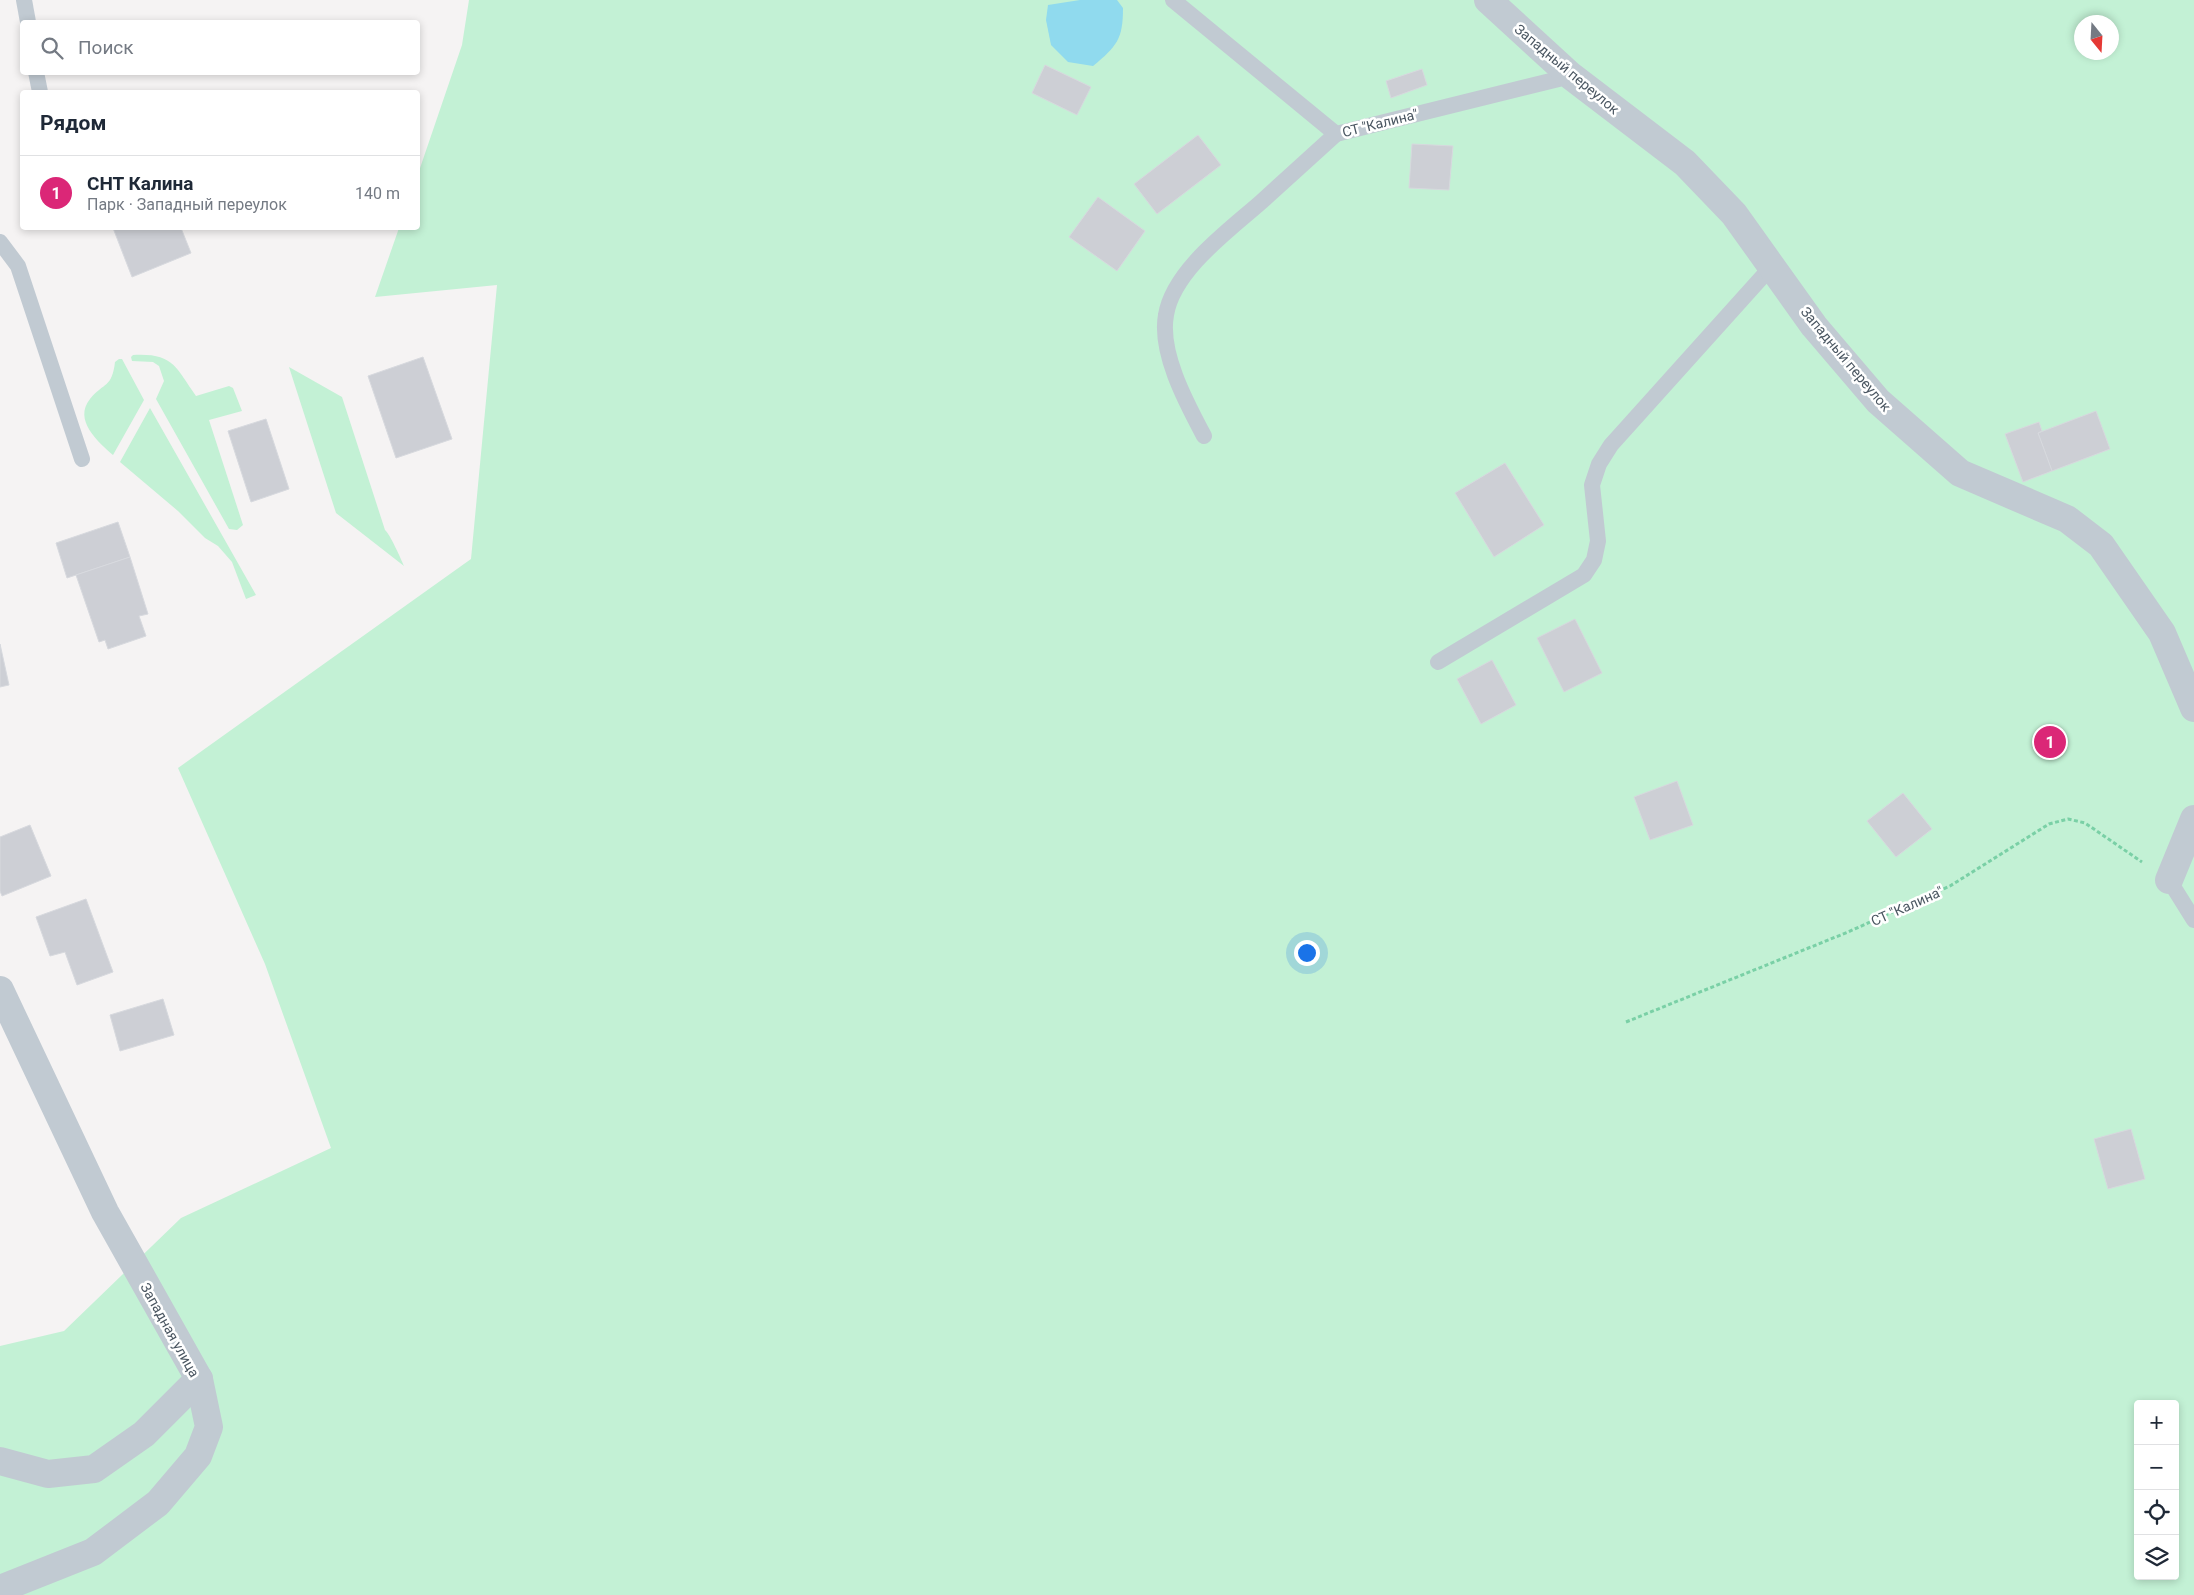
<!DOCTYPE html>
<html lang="ru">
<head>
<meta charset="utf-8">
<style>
  :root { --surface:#fff; --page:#f2f2f3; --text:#1f2937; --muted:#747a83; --line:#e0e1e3; --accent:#db2777 }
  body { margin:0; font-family:Roboto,sans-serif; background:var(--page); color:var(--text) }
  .controls { position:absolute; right:15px; bottom:15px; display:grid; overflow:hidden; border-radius:5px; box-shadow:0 2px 8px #0003 }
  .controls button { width:45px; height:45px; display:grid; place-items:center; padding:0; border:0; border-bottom:1px solid var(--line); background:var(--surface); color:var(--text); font:25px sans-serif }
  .compass { position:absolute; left:2074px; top:15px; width:45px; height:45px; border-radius:50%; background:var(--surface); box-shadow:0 2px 8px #0003; rotate:162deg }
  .you { position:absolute; left:1306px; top:952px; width:18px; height:18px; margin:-12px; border:4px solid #fff; border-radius:50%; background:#1a73e8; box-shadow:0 0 0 8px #1a73e833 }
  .badge { display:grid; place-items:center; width:32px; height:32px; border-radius:50%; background:var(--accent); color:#fff; font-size:16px; font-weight:700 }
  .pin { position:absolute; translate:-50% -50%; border:2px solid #fff; box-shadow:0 1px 5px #0006 }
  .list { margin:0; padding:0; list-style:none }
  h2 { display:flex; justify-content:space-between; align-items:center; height:65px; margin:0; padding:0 20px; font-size:21px }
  h2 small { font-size:16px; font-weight:400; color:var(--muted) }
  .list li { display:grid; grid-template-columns:32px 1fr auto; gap:15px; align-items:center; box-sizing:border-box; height:75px; padding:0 20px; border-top:1px solid var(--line) }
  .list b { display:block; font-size:19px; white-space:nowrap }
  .list p { margin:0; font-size:16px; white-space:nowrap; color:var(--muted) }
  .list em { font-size:16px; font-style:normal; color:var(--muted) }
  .icon { flex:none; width:28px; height:28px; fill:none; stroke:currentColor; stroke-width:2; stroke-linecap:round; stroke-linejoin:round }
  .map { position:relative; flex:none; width:2194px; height:1595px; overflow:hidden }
  .search { position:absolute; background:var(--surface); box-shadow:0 2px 8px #0003; left:20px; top:20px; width:400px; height:55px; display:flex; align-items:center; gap:12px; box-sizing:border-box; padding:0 18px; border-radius:5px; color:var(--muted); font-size:19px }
  .panel { position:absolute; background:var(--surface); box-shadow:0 2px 8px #0003; left:20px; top:90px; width:400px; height:140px; border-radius:5px }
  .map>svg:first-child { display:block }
  .green { fill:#c3f1d5; fill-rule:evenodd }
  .water { fill:#90daee }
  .building { fill:#cdcfd5; stroke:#d7d9de }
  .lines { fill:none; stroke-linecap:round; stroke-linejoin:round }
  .path { stroke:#7ad0a6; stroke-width:3; stroke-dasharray:4 2.5; stroke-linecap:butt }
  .lane { stroke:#c1cad2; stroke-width:16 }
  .street { stroke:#c1cad2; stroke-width:28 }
  .labels { text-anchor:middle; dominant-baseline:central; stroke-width:5; stroke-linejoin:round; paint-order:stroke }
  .street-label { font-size:14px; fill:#4a5661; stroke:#fff }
</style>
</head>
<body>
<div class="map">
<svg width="2194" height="1595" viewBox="0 0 2194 1595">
  <rect width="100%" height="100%" fill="#f5f3f3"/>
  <g class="green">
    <path d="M469 0H2194V1595H0V1346L64 1331 181 1218 331 1148 265 964 178 768 471 559 497 285 375 297 399 228H418V174L462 45ZM2082 22H2112V52H2082ZM2138 1404H2175V1576H2138Z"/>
    <path d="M133 355C173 353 175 366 196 396L229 386 233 388 242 411 209 420 243 525 237 530 229 529 156 399 164 381 159 366 153 362 132 361 131 357Z"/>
    <path d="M119 359H122L144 400 113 455C98 442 73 420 90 399 104 382 112 388 115 362Z"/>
    <path d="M289 367 342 397 385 530C390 534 401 559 404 566L336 513Z"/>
    <polygon points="150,408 256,595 246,599 232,562 218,546 205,538 178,511 120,462"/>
  </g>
  <path class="water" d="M1080 0H1117L1123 8C1123 39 1117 46 1093 66L1068 62 1051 45 1046 20 1048 5Z"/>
  <g class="building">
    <polygon points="1045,65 1091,87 1077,115 1032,93"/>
    <polygon points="1422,69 1427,85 1391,98 1386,81"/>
    <polygon points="1198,135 1221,165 1157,214 1134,184"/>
    <polygon points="1412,144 1453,146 1449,190 1409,188"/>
    <polygon points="1098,197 1145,231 1117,271 1069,237"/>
    <polygon points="113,228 181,228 191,253 132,277"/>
    <polygon points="423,357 452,439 396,458 368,376"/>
    <polygon points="2096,411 2110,449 2052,471 2038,433"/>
    <polygon points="266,419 289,489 251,502 228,431"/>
    <polygon points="2039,422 2042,431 2038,433 2052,471 2023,482 2005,434"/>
    <polygon points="1505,463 1544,525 1494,557 1455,493"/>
    <polygon points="118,522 130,557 67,578 56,543"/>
    <polygon points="130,557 148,614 139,616 146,636 108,649 105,640 99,642 76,575"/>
    <polygon points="1575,619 1602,673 1564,692 1537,638"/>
    <polygon points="0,644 9,685 0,687"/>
    <polygon points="1492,660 1516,705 1481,724 1457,679"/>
    <polygon points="1677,781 1693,825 1650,840 1634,797"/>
    <polygon points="1903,793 1932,829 1896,857 1867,821"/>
    <polygon points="30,825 51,876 2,896 0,891 0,837"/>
    <polygon points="86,899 113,972 77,985 65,952 50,956 36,917"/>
    <polygon points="163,999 174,1035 120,1051 110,1015"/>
    <polygon points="2131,1129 2145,1179 2108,1189 2094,1139"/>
  </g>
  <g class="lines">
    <polyline class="path" points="1626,1022 1848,932 1950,886 2049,824 2068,819 2085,823 2142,862"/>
    <g class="lane">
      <polyline points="24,0 28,22"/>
      <polyline points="1173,0 1336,134 1571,76"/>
      <polyline points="36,72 40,92"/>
      <polyline points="0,242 18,266 82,459"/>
      <path d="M1204 436C1187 404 1159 353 1166 315 1173 271 1228 231 1260 203 1285 180 1311 157 1336 134"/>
      <polyline points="1438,662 1584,575 1594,560 1598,541 1592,485 1599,464 1611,445 1772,266"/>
      <polyline points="2169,880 2194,920"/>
    </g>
    <g class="street">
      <polyline points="1488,0 1571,76 1685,163 1734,214 1814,326 1878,401 1960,473 2067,519 2101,545 2162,633 2194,708"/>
      <polyline points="2169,880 2194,819"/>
      <polyline points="0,990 105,1212 199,1379 209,1427 198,1456 158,1503 93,1552 0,1589"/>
      <polyline points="0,1461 48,1474 94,1469 144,1434 199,1379"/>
    </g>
  </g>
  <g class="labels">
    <g class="street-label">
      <text transform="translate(1567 69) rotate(40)">Западный переулок</text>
      <text transform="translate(1380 123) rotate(-14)">СТ "Калина"</text>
      <text transform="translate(1846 359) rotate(50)">Западный переулок</text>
      <text transform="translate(1907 906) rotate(-24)">СТ "Калина"</text>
      <text transform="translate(170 1330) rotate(61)">Западная улица</text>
    </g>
  </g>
</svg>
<div class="controls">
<button>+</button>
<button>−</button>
<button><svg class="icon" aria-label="locate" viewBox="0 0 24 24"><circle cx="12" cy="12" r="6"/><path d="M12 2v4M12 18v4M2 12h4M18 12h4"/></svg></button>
<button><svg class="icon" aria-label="layers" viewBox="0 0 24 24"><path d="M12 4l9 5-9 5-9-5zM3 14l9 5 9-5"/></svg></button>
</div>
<svg class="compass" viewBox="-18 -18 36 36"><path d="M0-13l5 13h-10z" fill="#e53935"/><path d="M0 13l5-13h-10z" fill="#747a83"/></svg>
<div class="you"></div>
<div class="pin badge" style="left:2050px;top:742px">1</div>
<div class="search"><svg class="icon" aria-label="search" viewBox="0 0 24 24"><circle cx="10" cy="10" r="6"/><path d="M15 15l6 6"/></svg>Поиск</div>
<section class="panel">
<h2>Рядом<small></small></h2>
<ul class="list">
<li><span class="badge">1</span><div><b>СНТ Калина</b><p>Парк · Западный переулок</p></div><em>140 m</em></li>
</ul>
</section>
</div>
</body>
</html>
